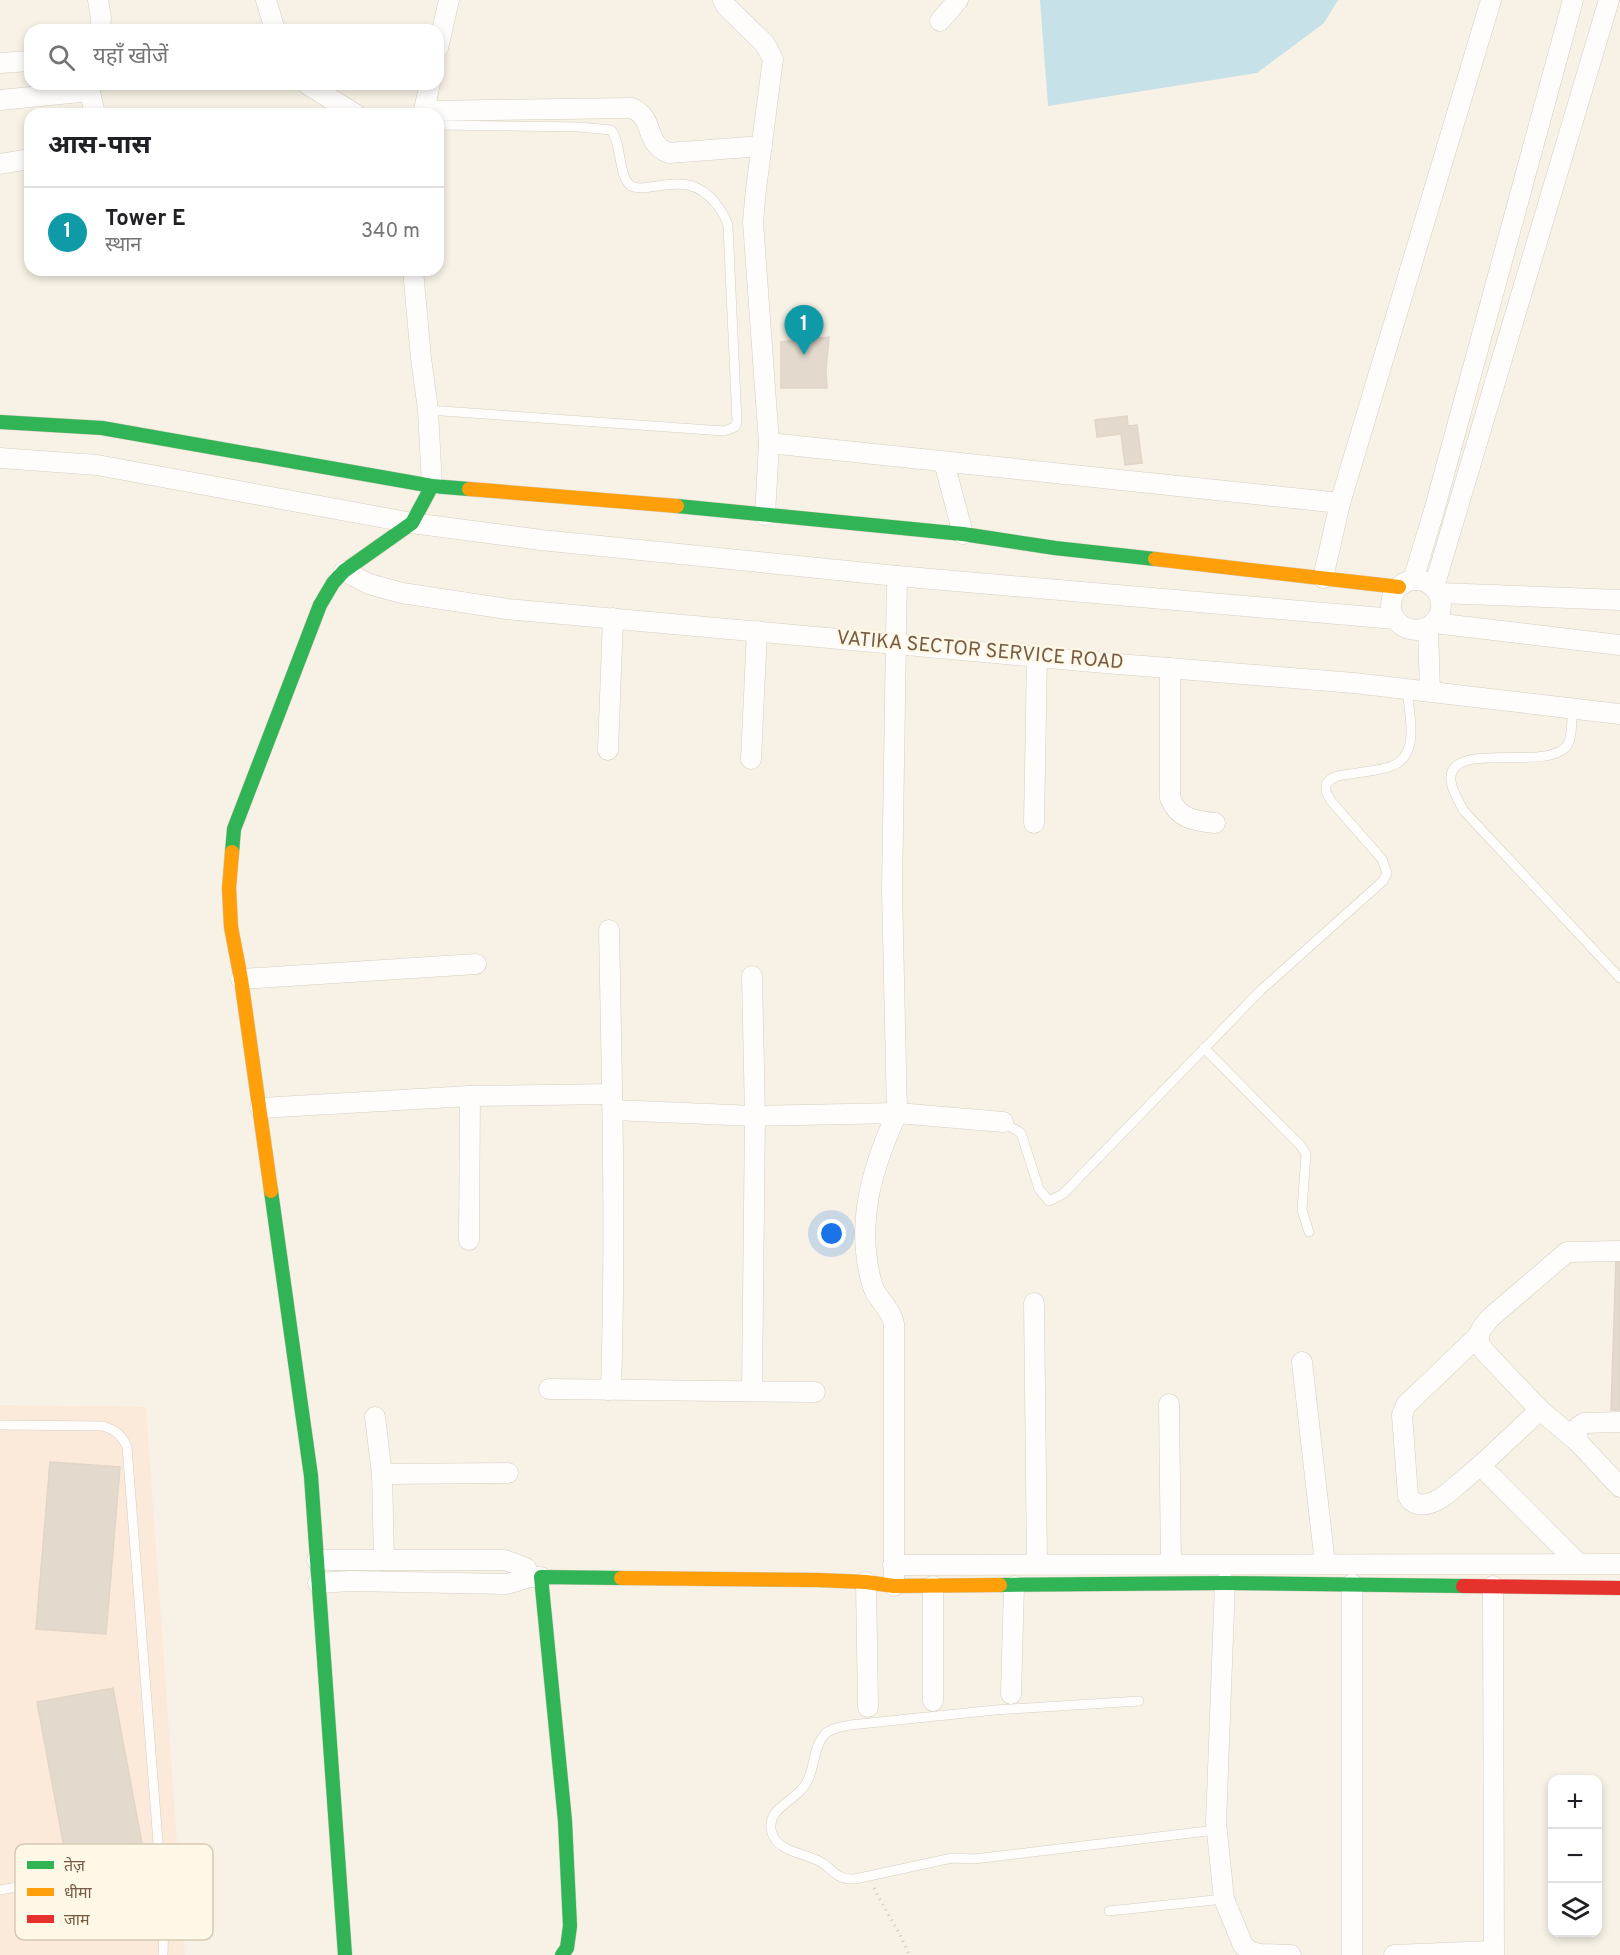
<!DOCTYPE html>
<html lang="hi">
<head>
<meta charset="utf-8">
<style>
  :root { --surface:#fff; --page:#f2f2f2; --text:#202124; --muted:#757577; --line:#e0e0e0; --accent:#a3907c }
  body { margin:0; font-family:Overpass,"Noto Sans Devanagari",sans-serif; background:var(--page); color:var(--text) }
  .controls { position:absolute; right:18px; bottom:18px; display:grid; overflow:hidden; border-radius:12px; box-shadow:0 3px 9px #0003 }
  .controls button { width:54px; height:54px; display:grid; place-items:center; padding:0; border:0; border-bottom:2px solid var(--line); background:var(--surface); color:var(--text); font:30px sans-serif }
  .you { position:absolute; left:832px; top:1234px; width:21px; height:21px; margin:-15px; border:4px solid #fff; border-radius:50%; background:#1a73e8; box-shadow:0 0 0 9px #1a73e833 }
  .badge { display:grid; place-items:center; width:39px; height:39px; border-radius:50%; background:var(--accent); color:#fff; font-size:20px; font-weight:700 }
  .pin { position:absolute; translate:-50% -50px; filter:drop-shadow(0 2px 3px #0008) }
  .pin::after { content:''; position:absolute; top:32px; width:21px; height:18px; background:inherit; clip-path:polygon(0 0,100% 0,50% 100%) }
  .list { margin:0; padding:0; list-style:none }
  h2 { display:flex; justify-content:space-between; align-items:center; height:78px; margin:0; padding:0 24px; font-size:26px }
  h2 small { font-size:20px; font-weight:400; color:var(--muted) }
  .list li { display:grid; grid-template-columns:39px 1fr auto; gap:18px; align-items:center; box-sizing:border-box; height:90px; padding:0 24px; border-top:2px solid var(--line) }
  .list b { display:block; font-size:22px; white-space:nowrap }
  .list p { margin:0; font-size:20px; white-space:nowrap; color:var(--muted) }
  .list em { font-size:20px; font-style:normal; color:var(--muted) }
  .icon { flex:none; width:33px; height:33px; fill:none; stroke:currentColor; stroke-width:2; stroke-linecap:round; stroke-linejoin:round }
  .map { position:relative; flex:none; width:1620px; height:1955px; overflow:hidden }
  .search { position:absolute; background:var(--surface); box-shadow:0 3px 9px #0003; left:24px; top:24px; width:420px; height:66px; display:flex; align-items:center; gap:15px; box-sizing:border-box; padding:0 21px; border-radius:18px; color:var(--muted); font-size:22px }
  .panel { position:absolute; background:var(--surface); box-shadow:0 3px 9px #0003; left:24px; top:108px; width:420px; height:168px; border-radius:18px }
  .map>svg:first-child { display:block }
  .commercial { fill:#fbeada }
  .water { fill:#c6e1e8 }
  .building { fill:#e3dacd; stroke:#e0d5c7; stroke-width:1.5 }
  .lines { fill:none; stroke-linecap:round; stroke-linejoin:round }
  .lane-casing { stroke:#d6cdc0; stroke-width:10 }
  .street-casing { stroke:#d6cdc0; stroke-width:21 }
  .fast-casing { stroke:#d7cec1; stroke-width:15 }
  .slow-casing { stroke:#d7cec1; stroke-width:15 }
  .jam-casing { stroke:#d7cec1; stroke-width:15 }
  .path { stroke:#d7d0c7; stroke-width:3; stroke-dasharray:1.5 4.5; stroke-linecap:butt }
  .lane { stroke:#fefdfb; stroke-width:9 }
  .street { stroke:#fefdfb; stroke-width:20 }
  .fast { stroke:#30b455; stroke-width:14 }
  .slow { stroke:#ff9f0a; stroke-width:14 }
  .jam { stroke:#e5322d; stroke-width:14 }
  .labels { text-anchor:middle; dominant-baseline:central; stroke-width:4.5; stroke-linejoin:round; paint-order:stroke }
  .street-label { font-size:20px; fill:#765c44; stroke:#fff8e6 }
  .key { fill:#fff8e6; stroke:#d6c9b5; stroke-width:1.5 }
  .key-label { font-size:16px; fill:#765c44 }
</style>
</head>
<body>
<div class="map">
<svg width="1620" height="1955" viewBox="0 0 1620 1955">
  <rect width="100%" height="100%" fill="#f7f2e5"/>
  <polygon class="commercial" points="0,1405 146,1407 185,1955 0,1955"/>
  <polygon class="water" points="1040,0 1338,0 1324,23 1257,73 1048,106"/>
  <g class="building">
    <polygon points="829,337 826,369 827,388 781,388 781,342"/>
    <polygon points="1127,416 1128,426 1137,425 1142,463 1125,465 1121,434 1097,437 1095,420"/>
    <polygon points="1616,1260 1620,1260 1620,1410 1611,1410"/>
    <polygon points="50,1462 120,1467 106,1634 36,1629"/>
    <polygon points="113,1688 143,1849 67,1863 37,1702"/>
  </g>
  <g class="lines">
    <defs>
      <g id="lane">
        <path d="M428 410 724 431 735 427 737 422 728 226C726 217 722 212 717 205 697 179 678 183 650 187 644 188 637 189 631 186 618 177 622 143 611 130L579 127 438 125"/>
        <path d="M1573 708C1571 718 1573 735 1568 744 1551 774 1446 738 1451 781 1452 791 1459 801 1463 810L1620 978"/>
        <polyline points="1204,1048 1301,1146 1306,1154 1302,1210 1309,1232"/>
        <path d="M1003 1122 1021 1133 1039 1189 1049 1201 1063 1194 1261 990 1383 881 1387 873 1382 859 1331 801 1326 792V784C1332 776 1341 775 1351 774 1364 771 1379 771 1392 766 1421 754 1409 715 1407 690"/>
        <path d="M0 1425 103 1426C115 1430 122 1435 127 1447L164 1919 163 1955"/>
        <path d="M1139 1701 995 1710 850 1725C842 1727 830 1728 824 1735 811 1751 816 1775 801 1790 789 1803 765 1812 772 1833 778 1852 804 1853 819 1861 834 1869 835 1880 855 1879L952 1858 974 1859 1216 1830"/>
        <polyline points="0,1890 159,1861"/>
        <polyline points="1109,1911 1224,1899"/>
      </g>
      <g id="street">
        <polyline points="98,0 101,18 100,30"/>
        <polyline points="266,0 275,30"/>
        <polyline points="723,0 726,6 765,44 773,59 756,189 753,222 769,443 765,515"/>
        <polyline points="940,21 958,0"/>
        <polyline points="438,48 449,0"/>
        <polyline points="0,63 30,61"/>
        <polyline points="88,84 95,114"/>
        <polyline points="307,84 355,114"/>
        <polyline points="0,100 90,91"/>
        <path d="M424 111 632 108C656 119 643 143 669 153L762 146"/>
        <polyline points="423,114 430,84"/>
        <polyline points="0,164 30,159"/>
        <polyline points="413,270 421,358 428,410 432,486"/>
        <polyline points="769,443 1340,503"/>
        <polyline points="0,458 97,465 412,523 541,540 897,576 1395,619"/>
        <polyline points="944,462 963,534"/>
        <polyline points="344,571 369,584 402,593 507,609 1093,662 1354,683 1620,714"/>
        <polyline points="897,576 892,890 897,1113 1003,1122"/>
        <polyline points="1323,578 1340,503 1491,0"/>
        <circle cx="1416" cy="605" r="25"/>
        <polyline points="1413,580 1434,511 1573,0"/>
        <polyline points="1434,587 1609,0"/>
        <polyline points="1439,593 1620,600"/>
        <polyline points="1434,623 1620,645"/>
        <polyline points="1428,628 1430,691"/>
        <path d="M1170 668V798C1178 819 1195 821 1215 823"/>
        <polyline points="608,750 613,618"/>
        <polyline points="751,759 757,631"/>
        <polyline points="1034,823 1037,657"/>
        <polyline points="241,979 476,964"/>
        <polyline points="260,1108 470,1096 612,1094"/>
        <path d="M613 1110 755 1116 897 1113C872 1168 855 1223 872 1284 876 1299 891 1308 894 1324V1586"/>
        <polyline points="469,1240 470,1096"/>
        <polyline points="1034,1303 1037,1564"/>
        <polyline points="1478,1336 1480,1345 1485,1352 1540,1410 1578,1442"/>
        <polyline points="1302,1362 1325,1564"/>
        <polyline points="549,1389 815,1392"/>
        <path d="M608 1390 611 1387C616 1234 612 1082 609 930"/>
        <polyline points="752,1390 755,1116 752,976"/>
        <polyline points="1169,1404 1171,1564"/>
        <path d="M1540 1410C1514 1433 1490 1459 1463 1480 1456 1486 1449 1493 1441 1498 1430 1505 1415 1509 1408 1496L1402 1415 1406 1405 1478 1336 1482 1328 1490 1318 1567 1252 1620 1251"/>
        <polyline points="375,1417 382,1474 384,1560"/>
        <polyline points="1620,1422 1584,1423 1578,1427 1577,1431 1578,1442 1620,1487"/>
        <polyline points="1481,1466 1578,1563"/>
        <polyline points="382,1474 508,1473"/>
        <polyline points="317,1560 505,1560 526,1568 530,1577"/>
        <polyline points="893,1565 1620,1564"/>
        <polyline points="866,1582 868,1707"/>
        <polyline points="318,1583 350,1581 507,1584 530,1577 541,1577"/>
        <polyline points="1225,1583 1216,1823 1224,1899 1243,1945 1251,1952 1261,1954 1291,1955"/>
        <polyline points="933,1586 933,1701"/>
        <polyline points="1493,1586 1494,1955"/>
        <polyline points="1011,1694 1014,1586"/>
        <polyline points="1352,1955 1352,1584"/>
        <polyline points="1394,1955 1493,1951"/>
      </g>
      <g id="fast">
        <polyline points="0,422 102,428 432,486 469,489"/>
        <polyline points="677,506 963,534 1055,548 1155,559"/>
        <polyline points="232,852 234,829 320,605 333,583 344,571 412,523 432,486"/>
        <polyline points="271,1191 311,1476 345,1955"/>
        <polyline points="1000,1585 1225,1583 1463,1586"/>
        <polyline points="562,1955 567,1948 570,1926 565,1821 541,1577 621,1578"/>
      </g>
      <g id="slow">
        <polyline points="469,489 677,506"/>
        <polyline points="1155,559 1399,587"/>
        <polyline points="232,852 229,888 231,927 241,979 271,1191"/>
        <polyline points="621,1578 817,1580 866,1582 894,1586 1000,1585"/>
      </g>
      <polyline id="jam" points="1463,1586 1620,1588"/>
    </defs>
    <use href="#lane" class="lane-casing"/>
    <use href="#street" class="street-casing"/>
    <use href="#fast" class="fast-casing"/>
    <use href="#slow" class="slow-casing"/>
    <use href="#jam" class="jam-casing"/>
    <path class="path" d="M874 1888C885 1911 900 1931 909 1955"/>
    <use href="#lane" class="lane"/>
    <use href="#street" class="street"/>
    <use href="#fast" class="fast"/>
    <use href="#slow" class="slow"/>
    <use href="#jam" class="jam"/>
  </g>
  <g class="labels">
    <g class="street-label">
      <text transform="translate(980 651) rotate(5)">VATIKA SECTOR SERVICE ROAD</text>
    </g>
  </g>
  <rect x="15" y="1844" width="198" height="96" rx="9" class="key"/>
  <rect x="27" y="1861" width="27" height="8" fill="#30b455"/>
  <rect x="27" y="1888" width="27" height="8" fill="#ff9f0a"/>
  <rect x="27" y="1915" width="27" height="8" fill="#e5322d"/>
  <g class="key-label">
    <text x="64" y="1871">तेज़</text>
    <text x="64" y="1898">धीमा</text>
    <text x="64" y="1925">जाम</text>
  </g>
</svg>
<div class="controls">
<button>+</button>
<button>−</button>
<button><svg class="icon" aria-label="layers" viewBox="0 0 24 24"><path d="M12 4l9 5-9 5-9-5zM3 14l9 5 9-5"/></svg></button>
</div>
<div class="you"></div>
<div class="pin badge" style="left:804px;top:355px;background:#0f9aa8">1</div>
<div class="search"><svg class="icon" aria-label="search" viewBox="0 0 24 24"><circle cx="10" cy="10" r="6"/><path d="M15 15l6 6"/></svg>यहाँ खोजें</div>
<section class="panel">
<h2>आस-पास<small></small></h2>
<ul class="list">
<li><span class="badge" style="background:#0f9aa8">1</span><div><b>Tower E</b><p>स्थान</p></div><em>340 m</em></li>
</ul>
</section>
</div>
</body>
</html>
